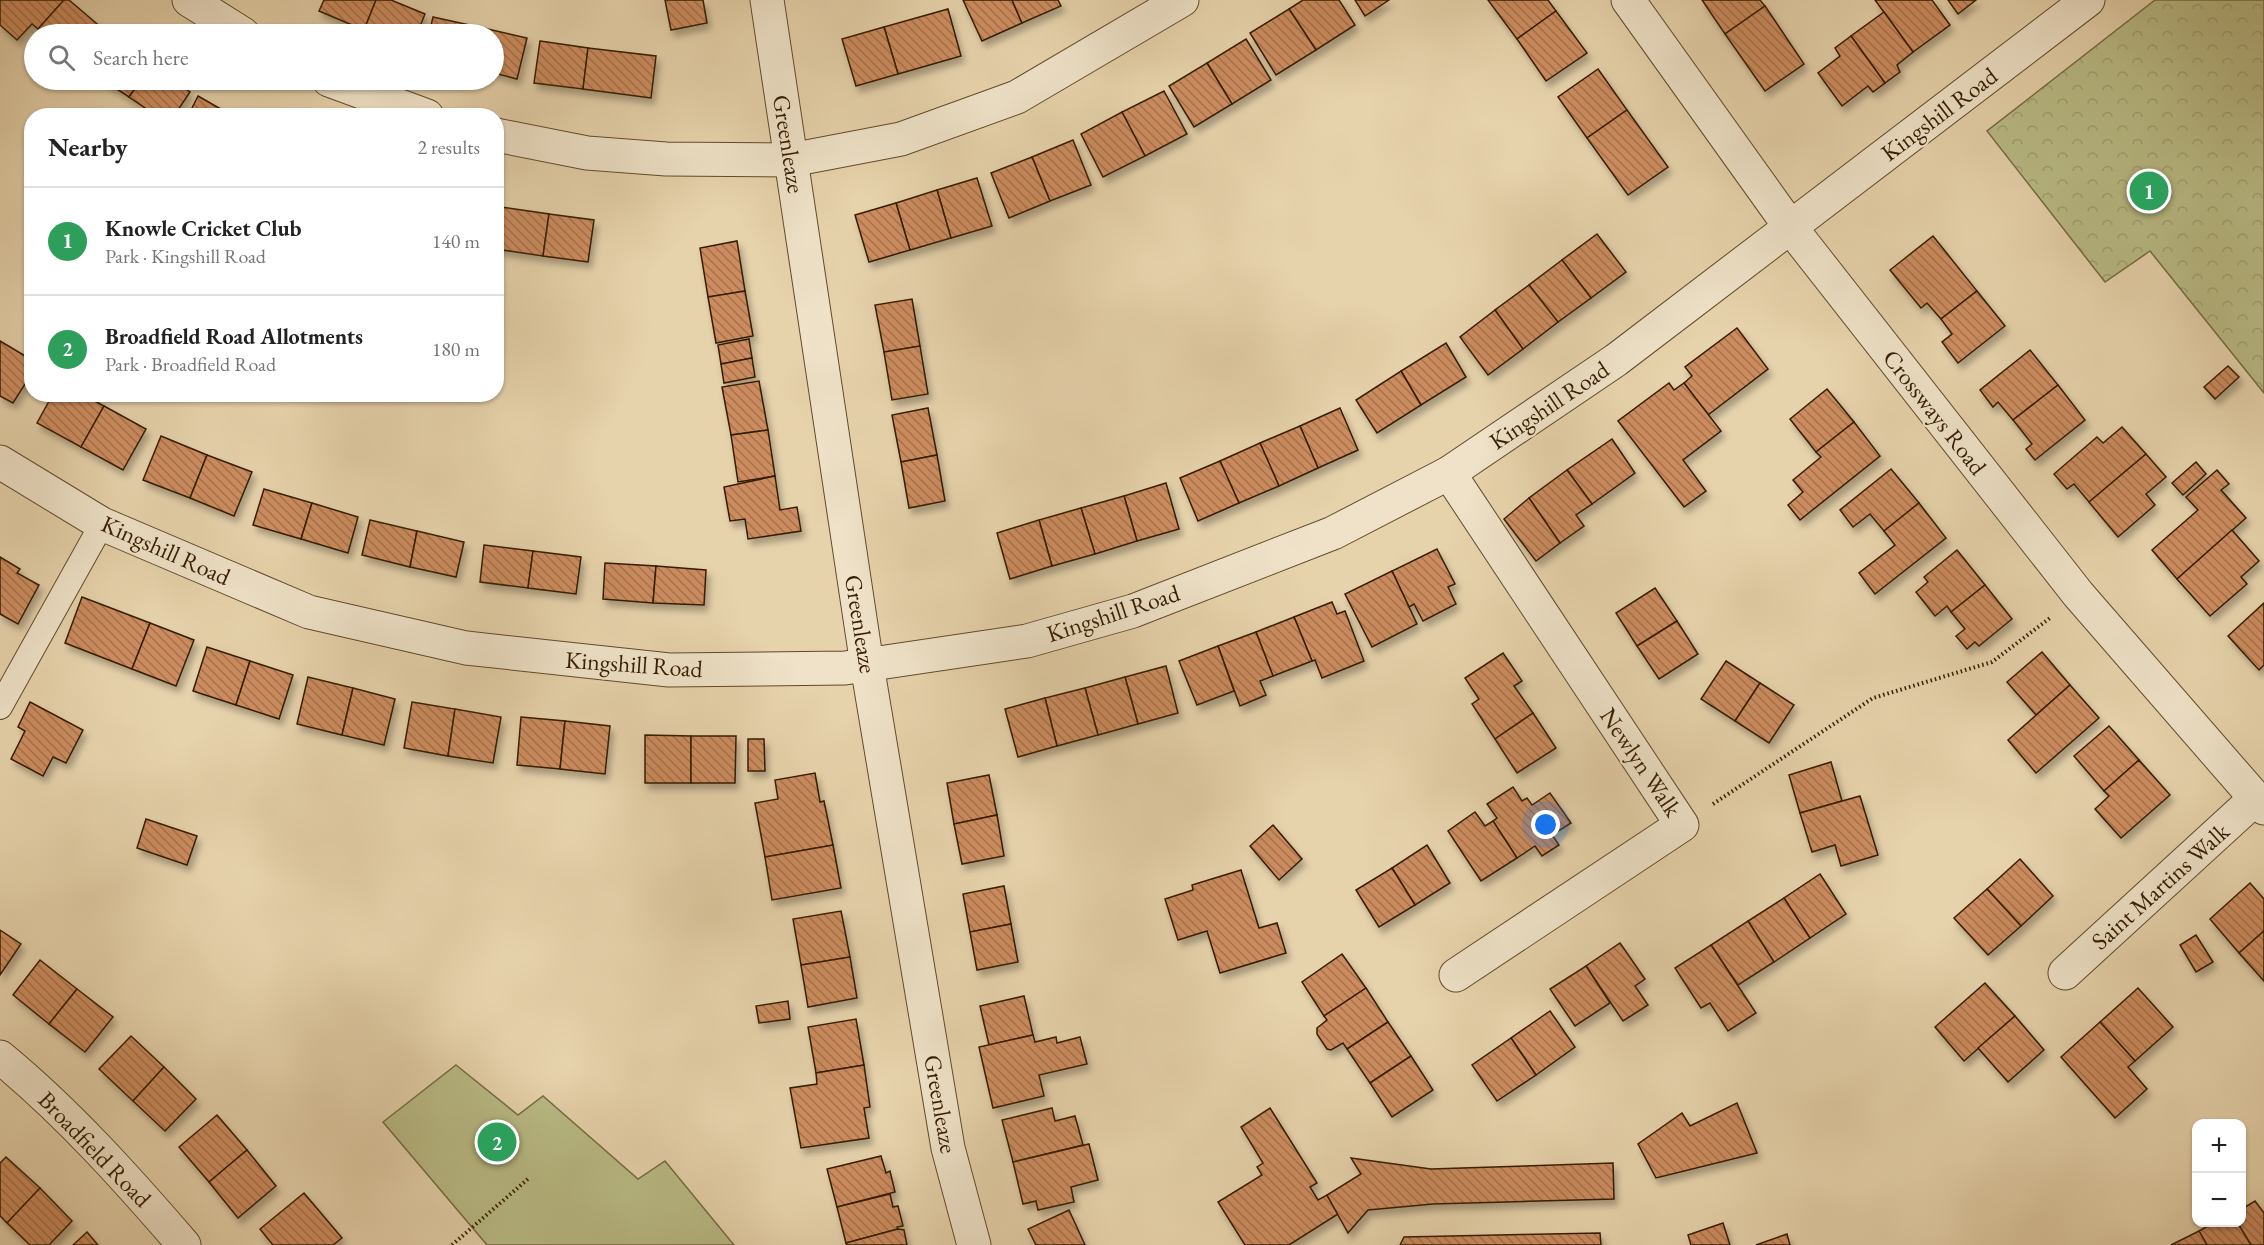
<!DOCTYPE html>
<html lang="en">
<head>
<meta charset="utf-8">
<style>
  :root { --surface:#fff; --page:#f2f2f2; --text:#222; --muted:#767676; --line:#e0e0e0; --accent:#1a73e8 }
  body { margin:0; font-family:"EB Garamond",serif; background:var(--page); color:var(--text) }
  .controls { position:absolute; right:18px; bottom:18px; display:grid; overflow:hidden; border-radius:12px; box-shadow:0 2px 4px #0004 }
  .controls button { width:54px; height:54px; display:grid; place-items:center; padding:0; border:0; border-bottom:2px solid var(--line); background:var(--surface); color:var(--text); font:30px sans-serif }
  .you { position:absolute; left:1546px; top:825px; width:21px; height:21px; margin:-15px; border:4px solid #fff; border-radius:50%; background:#1a73e8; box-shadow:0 0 0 9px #1a73e833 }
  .badge { display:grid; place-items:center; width:39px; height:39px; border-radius:50%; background:var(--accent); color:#fff; font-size:20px; font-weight:700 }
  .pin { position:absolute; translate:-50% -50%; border:3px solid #fff; box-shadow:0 2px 6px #0006 }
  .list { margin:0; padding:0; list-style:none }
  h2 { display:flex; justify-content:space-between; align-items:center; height:78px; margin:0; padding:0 24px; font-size:26px }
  h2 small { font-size:20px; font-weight:400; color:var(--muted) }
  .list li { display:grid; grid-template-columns:39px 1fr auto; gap:18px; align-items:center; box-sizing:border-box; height:108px; padding:0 24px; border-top:2px solid var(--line) }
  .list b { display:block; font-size:22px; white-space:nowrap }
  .list p { margin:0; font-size:20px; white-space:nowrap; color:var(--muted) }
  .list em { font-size:20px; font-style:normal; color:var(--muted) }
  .icon { flex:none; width:33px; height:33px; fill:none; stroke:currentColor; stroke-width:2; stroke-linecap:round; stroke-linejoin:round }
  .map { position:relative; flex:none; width:2264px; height:1245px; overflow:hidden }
  .search { position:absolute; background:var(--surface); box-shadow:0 2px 4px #0004; left:24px; top:24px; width:480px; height:66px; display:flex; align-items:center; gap:15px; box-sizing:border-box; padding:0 21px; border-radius:33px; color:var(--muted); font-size:22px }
  .panel { position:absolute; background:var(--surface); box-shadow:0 2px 4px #0004; left:24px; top:108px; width:480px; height:294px; border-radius:24px }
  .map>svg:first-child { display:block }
  .green { fill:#b9bb86; stroke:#776c43; stroke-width:1.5 }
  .forest { fill:url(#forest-crowns); stroke:#776c43; stroke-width:1.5 }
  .building { fill:url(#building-back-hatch); stroke:#351d00; stroke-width:1.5; filter:url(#shadow) }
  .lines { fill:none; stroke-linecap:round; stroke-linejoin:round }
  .service-casing { stroke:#614a2b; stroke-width:26 }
  .minor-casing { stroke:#614a2b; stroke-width:35 }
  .path { stroke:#351d00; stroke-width:4; stroke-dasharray:1.5 3; stroke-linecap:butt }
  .service { stroke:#efe2c8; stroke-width:24 }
  .minor { stroke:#efe2c8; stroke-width:33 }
  .labels { text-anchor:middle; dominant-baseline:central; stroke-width:4.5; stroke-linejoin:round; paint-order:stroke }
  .street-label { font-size:24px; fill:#351d00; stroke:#efe2c8 }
</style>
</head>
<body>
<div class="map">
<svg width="2264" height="1245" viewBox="0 0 2264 1245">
  <defs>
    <pattern id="forest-crowns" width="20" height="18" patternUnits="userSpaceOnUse" patternTransform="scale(1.5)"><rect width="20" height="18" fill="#b9bb86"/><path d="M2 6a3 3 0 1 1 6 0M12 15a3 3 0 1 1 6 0" fill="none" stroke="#a0a072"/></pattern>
    <pattern id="building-back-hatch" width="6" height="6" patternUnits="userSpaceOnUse" patternTransform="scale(1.5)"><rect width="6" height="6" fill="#cc8c5e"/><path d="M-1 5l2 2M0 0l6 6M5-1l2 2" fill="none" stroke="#a6724b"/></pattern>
    <filter id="shadow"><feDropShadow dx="3.5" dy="6" stdDeviation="3" flood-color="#0004"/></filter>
  </defs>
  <rect width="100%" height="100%" fill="#e6d2ab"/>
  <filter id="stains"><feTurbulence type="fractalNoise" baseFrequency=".00333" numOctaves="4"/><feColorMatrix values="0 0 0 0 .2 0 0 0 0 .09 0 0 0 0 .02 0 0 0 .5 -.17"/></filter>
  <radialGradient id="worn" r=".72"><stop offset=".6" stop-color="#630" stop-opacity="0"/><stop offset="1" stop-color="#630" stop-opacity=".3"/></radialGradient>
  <polygon class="green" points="456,1065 518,1115 543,1096 638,1179 665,1161 734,1245 487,1245 383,1122"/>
  <polygon class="forest" points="2155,0 2264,0 2264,393 2150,251 2105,282 1987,131"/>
  <g class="building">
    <polygon points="0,0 64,0 38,29 32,24 17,40 0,25"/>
    <polygon points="64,0 69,0 103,29 98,34 44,34 38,29"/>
    <polygon points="324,0 376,0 364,30 319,11"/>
    <polygon points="376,0 391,0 425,14 417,34 376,34 364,30"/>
    <polygon points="665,0 703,0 707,23 671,30"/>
    <polygon points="963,0 1012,0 1022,23 982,41"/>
    <polygon points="1012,0 1058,0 1061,6 1022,23"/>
    <polygon points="1303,0 1339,0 1355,25 1316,50 1289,9"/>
    <polygon points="1355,0 1389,0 1365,16"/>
    <polygon points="1488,0 1548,0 1556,11 1517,39"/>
    <polygon points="1702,0 1760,0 1765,6 1725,34"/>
    <polygon points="1875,0 1932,0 1950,25 1913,52"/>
    <polygon points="1948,0 1976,0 1958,14"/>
    <polygon points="1765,6 1804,64 1765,91 1725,34"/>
    <polygon points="948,9 961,56 898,74 884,27"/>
    <polygon points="1289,9 1316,50 1276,75 1250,33"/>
    <polygon points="1556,11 1587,53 1546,81 1517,39"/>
    <polygon points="1884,12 1913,52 1897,65 1900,72 1885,83 1851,36"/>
    <polygon points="433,17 479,27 478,34 429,34"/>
    <polygon points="479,27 527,38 517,79 494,73 494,34 478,34"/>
    <polygon points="884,27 898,74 856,86 842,39"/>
    <polygon points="1851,36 1885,83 1873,92 1868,86 1842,106 1818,73 1840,56 1835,48"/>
    <polygon points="1246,39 1271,80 1232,104 1207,63"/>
    <polygon points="540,41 588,48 583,89 534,83"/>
    <polygon points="588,48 656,56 651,98 583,89"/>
    <polygon points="1207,63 1232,104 1194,127 1169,86"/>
    <polygon points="1598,69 1627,110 1587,138 1558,97"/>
    <polygon points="103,80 141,80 129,97"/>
    <polygon points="141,80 173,80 190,92 174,116 140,116 145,108 129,97"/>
    <polygon points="1164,91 1187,134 1145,156 1122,112"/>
    <polygon points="198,96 233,116 188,116"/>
    <polygon points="1627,110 1668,167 1628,195 1587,138"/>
    <polygon points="1122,112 1145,156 1103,177 1081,134"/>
    <polygon points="1073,140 1091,185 1050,201 1032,157"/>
    <polygon points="1032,157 1050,201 1009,218 991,173"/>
    <polygon points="977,178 992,226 951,238 937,190"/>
    <polygon points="937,190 951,238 910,250 896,203"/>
    <polygon points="896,203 910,250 869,262 855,215"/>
    <polygon points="501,207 549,214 543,256 496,249"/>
    <polygon points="549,214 594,220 588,262 543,256"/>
    <polygon points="1597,234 1626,272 1591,298 1562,260"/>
    <polygon points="1933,236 1977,291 1941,319 1927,303 1921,308 1890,270"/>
    <polygon points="737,241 745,291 708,297 700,248"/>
    <polygon points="1562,260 1591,298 1558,322 1529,285"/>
    <polygon points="1529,285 1558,322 1523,349 1495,310"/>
    <polygon points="745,291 753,336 716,343 708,297"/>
    <polygon points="1977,291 2005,326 1958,363 1942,342 1952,334 1941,319"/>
    <polygon points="912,299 920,346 884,352 875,305"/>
    <polygon points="1495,310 1523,349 1488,375 1460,337"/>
    <polygon points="1737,328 1768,369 1708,415 1684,383 1692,376 1685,367"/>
    <polygon points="749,339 752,358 721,364 718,345"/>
    <polygon points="0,341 32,360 32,373 13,403 0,396"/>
    <polygon points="1446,343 1466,377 1421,405 1401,371"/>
    <polygon points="920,346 928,394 892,400 884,352"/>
    <polygon points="2030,350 2058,385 2013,420 1998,402 1993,407 1980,390"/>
    <polygon points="752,358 755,377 724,383 721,364"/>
    <polygon points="2228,366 2239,377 2215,399 2204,387"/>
    <polygon points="1401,371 1421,405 1377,433 1356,400"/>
    <polygon points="759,381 768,430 731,435 722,387"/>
    <polygon points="1669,383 1674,390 1684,383 1721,431 1683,460 1706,491 1684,507 1618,421"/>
    <polygon points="2058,385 2085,420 2035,460 2026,449 2032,444 2013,420"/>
    <polygon points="1827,389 1854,422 1816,452 1790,419"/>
    <polygon points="53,394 83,394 104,406 81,447 37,423"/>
    <polygon points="104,406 146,429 123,470 81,447"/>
    <polygon points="928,408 937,455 901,462 892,415"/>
    <polygon points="1340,408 1358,450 1318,468 1300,426"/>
    <polygon points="1854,422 1880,456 1800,520 1788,505 1803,492 1793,480 1821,457 1816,452"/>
    <polygon points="1300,426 1318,468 1279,486 1260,443"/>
    <polygon points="2122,427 2146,454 2089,502 2074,484 2067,489 2054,474 2097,437 2103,443"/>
    <polygon points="768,430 775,476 738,482 731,435"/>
    <polygon points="161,436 207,455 190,498 143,480"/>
    <polygon points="1612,439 1635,473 1592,504 1567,470"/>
    <polygon points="1260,443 1279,486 1239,503 1220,461"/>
    <polygon points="2146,454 2166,477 2146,494 2155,505 2118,537 2089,502"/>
    <polygon points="207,455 252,472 234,516 190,498"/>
    <polygon points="937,455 945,501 909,508 901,462"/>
    <polygon points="1220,461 1239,503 1198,521 1180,478"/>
    <polygon points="2196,462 2206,474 2183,495 2172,483"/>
    <polygon points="1891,469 1919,503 1884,531 1870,514 1853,527 1840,510"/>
    <polygon points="1567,470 1592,504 1576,515 1584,526 1560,543 1529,498"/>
    <polygon points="2217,470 2229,484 2221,490 2246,518 2177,579 2152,550 2198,510 2186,497"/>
    <polygon points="775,476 780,510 797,507 801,531 748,539 745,519 730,521 724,487"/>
    <polygon points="1166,483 1179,529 1137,541 1124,496"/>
    <polygon points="264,489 312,503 301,539 253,525"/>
    <polygon points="1124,496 1137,541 1095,554 1081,508"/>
    <polygon points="1529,498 1560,543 1536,561 1504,519"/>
    <polygon points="312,503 358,517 348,553 301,539"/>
    <polygon points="1919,503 1946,538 1875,594 1859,573 1895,545 1884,531"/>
    <polygon points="1081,508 1095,554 1052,566 1039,520"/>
    <polygon points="370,520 417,531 410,567 362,555"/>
    <polygon points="1039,520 1052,566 1010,579 997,533"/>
    <polygon points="2232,530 2259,561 2241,577 2247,584 2210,616 2177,579"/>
    <polygon points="417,531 464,542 456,577 410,567"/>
    <polygon points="484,545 533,551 528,588 480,582"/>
    <polygon points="1437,549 1455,584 1448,587 1456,604 1423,621 1414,604 1409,607 1392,571"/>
    <polygon points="1957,550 1985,585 1951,612 1947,606 1935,616 1916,592 1928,582 1924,577"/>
    <polygon points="533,551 581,557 576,594 528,588"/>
    <polygon points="0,557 20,569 17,573 39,585 18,624 0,614"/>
    <polygon points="605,563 656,566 653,603 603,599"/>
    <polygon points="656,566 706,570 704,605 653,603"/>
    <polygon points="1392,571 1417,624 1372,647 1345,594"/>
    <polygon points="1985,585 2012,619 1979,646 1975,642 1967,649 1956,636 1965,629 1951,612"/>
    <polygon points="1655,588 1677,621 1637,646 1616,613"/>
    <polygon points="82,597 150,623 132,669 65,643"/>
    <polygon points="1332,602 1337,614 1345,611 1364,661 1322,678 1315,660 1312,661 1294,617"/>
    <polygon points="2264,603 2264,665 2259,670 2228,636"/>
    <polygon points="1294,617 1312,661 1273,676 1256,632"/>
    <polygon points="1677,621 1698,654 1659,679 1637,646"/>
    <polygon points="150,623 194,640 176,686 132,669"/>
    <polygon points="1256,632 1273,676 1260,681 1266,695 1240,706 1218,646"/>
    <polygon points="1218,646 1234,691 1197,705 1179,661"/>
    <polygon points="207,647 250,661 236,705 193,691"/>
    <polygon points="2042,652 2070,685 2036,715 2007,682"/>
    <polygon points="1503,653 1522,681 1514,686 1533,713 1495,739 1472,704 1479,699 1465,678"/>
    <polygon points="250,661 293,675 279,719 236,705"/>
    <polygon points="1726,661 1760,683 1735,721 1701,699"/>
    <polygon points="1166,666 1178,713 1138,724 1125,677"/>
    <polygon points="308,677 353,688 342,735 297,724"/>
    <polygon points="1125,677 1138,724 1098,735 1085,688"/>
    <polygon points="1760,683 1794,705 1769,743 1735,721"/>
    <polygon points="2070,685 2099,718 2036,773 2008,740"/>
    <polygon points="353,688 395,699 384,745 342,735"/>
    <polygon points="1085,688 1098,735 1057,746 1045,698"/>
    <polygon points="1045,698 1057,746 1018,757 1005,709"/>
    <polygon points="30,702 83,730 66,763 53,757 43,776 11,759 25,731 18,727"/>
    <polygon points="412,702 455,709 448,756 404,748"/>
    <polygon points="455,709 501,717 493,763 448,756"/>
    <polygon points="1533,713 1556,748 1517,773 1495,739"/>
    <polygon points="521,717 565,721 560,769 517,765"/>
    <polygon points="565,721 610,726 605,774 560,769"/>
    <polygon points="2109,726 2139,760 2104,791 2074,756"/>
    <polygon points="645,735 691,736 691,783 645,783"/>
    <polygon points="691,736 736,736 735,783 691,783"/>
    <polygon points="748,739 764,739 765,771 748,771"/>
    <polygon points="2139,760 2170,795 2121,838 2095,809 2109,796 2104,791"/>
    <polygon points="1831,762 1842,801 1800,813 1789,775"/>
    <polygon points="815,773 820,802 824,801 833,845 765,857 755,803 778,799 775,780"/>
    <polygon points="989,775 997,815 954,824 947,783"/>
    <polygon points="1513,787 1522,801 1527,798 1532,805 1550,793 1571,823 1552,835 1559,845 1542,856 1535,846 1517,858 1493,821 1497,818 1487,804"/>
    <polygon points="1860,796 1878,855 1841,866 1835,845 1812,852 1800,813"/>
    <polygon points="1475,812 1485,826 1493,821 1517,858 1481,881 1448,831"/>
    <polygon points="997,815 1004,856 962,864 954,824"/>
    <polygon points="146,819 197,836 187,865 137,848"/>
    <polygon points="1273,825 1302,859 1279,880 1250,846"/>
    <polygon points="833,845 841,888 772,900 765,857"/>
    <polygon points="1427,845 1450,883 1415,905 1392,868"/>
    <polygon points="2020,859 2053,896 2021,926 1987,889"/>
    <polygon points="1392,868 1415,905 1379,927 1356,890"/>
    <polygon points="1241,870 1259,928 1277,923 1286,953 1220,973 1207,931 1178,940 1165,899 1193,890 1192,885"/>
    <polygon points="1820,874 1846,914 1810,938 1784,898"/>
    <polygon points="2250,883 2264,899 2264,931 2239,953 2210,919"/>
    <polygon points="1004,886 1011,924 970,932 963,894"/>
    <polygon points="1987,889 2021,926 1988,955 1954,918"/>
    <polygon points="1784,898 1810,938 1774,962 1748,921"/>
    <polygon points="841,911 850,957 801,965 793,919"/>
    <polygon points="1748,921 1774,962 1738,985 1711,945"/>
    <polygon points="1011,924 1018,962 977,970 970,932"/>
    <polygon points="0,930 21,944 0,975"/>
    <polygon points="2264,931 2264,981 2239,953"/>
    <polygon points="2196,935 2213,962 2196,972 2180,945"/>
    <polygon points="1620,943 1645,979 1635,986 1648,1005 1623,1021 1586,966"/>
    <polygon points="1711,945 1756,1013 1728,1031 1710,1003 1701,1008 1675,968"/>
    <polygon points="1342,954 1366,988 1324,1016 1302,982"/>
    <polygon points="850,957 857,998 808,1007 801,965"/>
    <polygon points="40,960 77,989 49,1024 13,995"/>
    <polygon points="1586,966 1610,1003 1575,1026 1550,989"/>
    <polygon points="1985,983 2015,1016 1964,1061 1935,1027"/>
    <polygon points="1366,988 1388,1022 1347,1049 1343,1043 1331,1050 1327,1049 1317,1034 1317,1028 1327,1020 1324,1016"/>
    <polygon points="2138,988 2173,1027 2135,1061 2100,1022"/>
    <polygon points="77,989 113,1017 85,1052 49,1024"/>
    <polygon points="1024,996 1033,1035 989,1045 980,1006"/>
    <polygon points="788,1001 790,1019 759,1023 756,1006"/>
    <polygon points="1550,1011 1575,1047 1536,1075 1511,1038"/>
    <polygon points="2015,1016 2044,1050 2008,1082 1978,1048"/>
    <polygon points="856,1019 864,1065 816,1073 808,1027"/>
    <polygon points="1388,1022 1411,1056 1370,1083 1347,1049"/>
    <polygon points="2100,1022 2135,1061 2128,1067 2147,1089 2115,1118 2061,1057"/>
    <polygon points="1033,1035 1035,1042 1056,1037 1057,1043 1080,1037 1087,1064 1039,1075 1044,1096 993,1108 979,1047"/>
    <polygon points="131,1036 164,1067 133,1101 99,1069"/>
    <polygon points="1511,1038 1536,1075 1497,1101 1472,1065"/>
    <polygon points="1411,1056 1433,1090 1392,1117 1370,1083"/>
    <polygon points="864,1065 870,1107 864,1108 869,1138 801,1148 790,1088 817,1084 816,1073"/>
    <polygon points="164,1067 196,1099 165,1131 133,1101"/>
    <polygon points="1737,1103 1757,1153 1656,1178 1638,1144 1682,1113 1690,1126"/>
    <polygon points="1052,1108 1055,1121 1075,1116 1083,1145 1013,1162 1002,1120"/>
    <polygon points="1270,1108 1317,1183 1310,1187 1318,1200 1327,1195 1338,1214 1289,1245 1245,1245 1218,1202 1262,1175 1257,1167 1263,1163 1241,1127"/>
    <polygon points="217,1115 247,1150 209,1182 179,1147"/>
    <polygon points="1089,1144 1098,1180 1071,1187 1074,1202 1038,1210 1036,1201 1023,1204 1013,1162"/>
    <polygon points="247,1150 276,1186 238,1218 209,1182"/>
    <polygon points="881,1156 886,1173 890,1171 895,1192 837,1207 827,1169"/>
    <polygon points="6,1157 40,1188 7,1223 0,1216 0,1163"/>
    <polygon points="1351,1158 1431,1169 1613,1163 1614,1199 1433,1204 1368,1210 1348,1233 1327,1195 1361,1174"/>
    <polygon points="40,1188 72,1221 49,1245 30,1245 7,1223"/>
    <polygon points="304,1193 342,1238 333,1245 273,1245 260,1229"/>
    <polygon points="890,1194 893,1207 898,1206 903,1226 897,1227 898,1229 846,1243 837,1207"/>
    <polygon points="2255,1201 2264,1213 2264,1245 2251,1245 2237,1222 2242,1222 2242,1209"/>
    <polygon points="1069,1210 1085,1245 1036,1245 1028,1229"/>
    <polygon points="2215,1222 2237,1222 2251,1245 2207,1245 2199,1231"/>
    <polygon points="1723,1223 1730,1245 1691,1245 1688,1235"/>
    <polygon points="898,1229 904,1230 907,1245 847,1245 846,1243"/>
    <polygon points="2199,1231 2207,1245 2171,1245"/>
    <polygon points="87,1232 98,1245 73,1245"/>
    <polygon points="1600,1233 1601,1245 1400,1245 1404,1237"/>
    <polygon points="1787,1234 1790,1245 1756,1245"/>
  </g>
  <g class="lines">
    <defs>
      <polyline id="service" points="0,707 102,524"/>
      <g id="minor">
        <polyline points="189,0 243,34"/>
        <polyline points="767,0 867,665 948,1148 974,1245"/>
        <polyline points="1628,0 1791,228 2078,594 2264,808"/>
        <polyline points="329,80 427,116"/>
        <polyline points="496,135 587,153 666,159 791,160 901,139 1017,97 1182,0"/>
        <polyline points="0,462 102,524 309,612 466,648 669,670 845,668 1027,641 1133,611 1333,533 1449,473 1616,360 2088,0"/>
        <polyline points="1449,473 1682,825 1456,975"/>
        <polyline points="2065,973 2255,799"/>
        <path d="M0 1057C68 1113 127 1179 184 1245"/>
      </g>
    </defs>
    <use href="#service" class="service-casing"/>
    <use href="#minor" class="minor-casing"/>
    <g class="path">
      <polyline points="1713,804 1873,698 1992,662 2050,618"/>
      <polyline points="452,1245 529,1178"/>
    </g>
    <use href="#service" class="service"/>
    <use href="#minor" class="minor"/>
  </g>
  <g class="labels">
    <g class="street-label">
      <text transform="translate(1939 114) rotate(-37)">Kingshill Road</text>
      <text transform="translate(789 144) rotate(81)">Greenleaze</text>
      <text transform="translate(1549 405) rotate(-34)">Kingshill Road</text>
      <text transform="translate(1935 412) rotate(52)">Crossways Road</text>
      <text transform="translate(166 550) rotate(24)">Kingshill Road</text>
      <text transform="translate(1113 613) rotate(-18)">Kingshill Road</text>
      <text transform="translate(861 624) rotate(81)">Greenleaze</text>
      <text transform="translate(634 664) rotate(4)">Kingshill Road</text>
      <text transform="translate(1641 762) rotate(56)">Newlyn Walk</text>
      <text transform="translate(2160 886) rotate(-42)">Saint Martins Walk</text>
      <text transform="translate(941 1104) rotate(80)">Greenleaze</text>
      <text transform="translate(95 1149) rotate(46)">Broadfield Road</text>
    </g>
  </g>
  <rect width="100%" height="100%" filter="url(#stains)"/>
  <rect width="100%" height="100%" fill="url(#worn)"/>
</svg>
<div class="controls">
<button>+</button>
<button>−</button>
</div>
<div class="you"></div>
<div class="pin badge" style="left:2149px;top:191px;background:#2e9e5b">1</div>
<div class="pin badge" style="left:497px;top:1142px;background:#2e9e5b">2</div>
<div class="search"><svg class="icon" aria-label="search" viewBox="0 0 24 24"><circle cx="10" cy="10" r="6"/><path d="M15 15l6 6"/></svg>Search here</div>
<section class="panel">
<h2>Nearby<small>2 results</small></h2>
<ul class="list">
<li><span class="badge" style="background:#2e9e5b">1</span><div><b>Knowle Cricket Club</b><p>Park · Kingshill Road</p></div><em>140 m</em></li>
<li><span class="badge" style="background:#2e9e5b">2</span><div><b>Broadfield Road Allotments</b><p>Park · Broadfield Road</p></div><em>180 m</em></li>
</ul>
</section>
</div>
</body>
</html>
